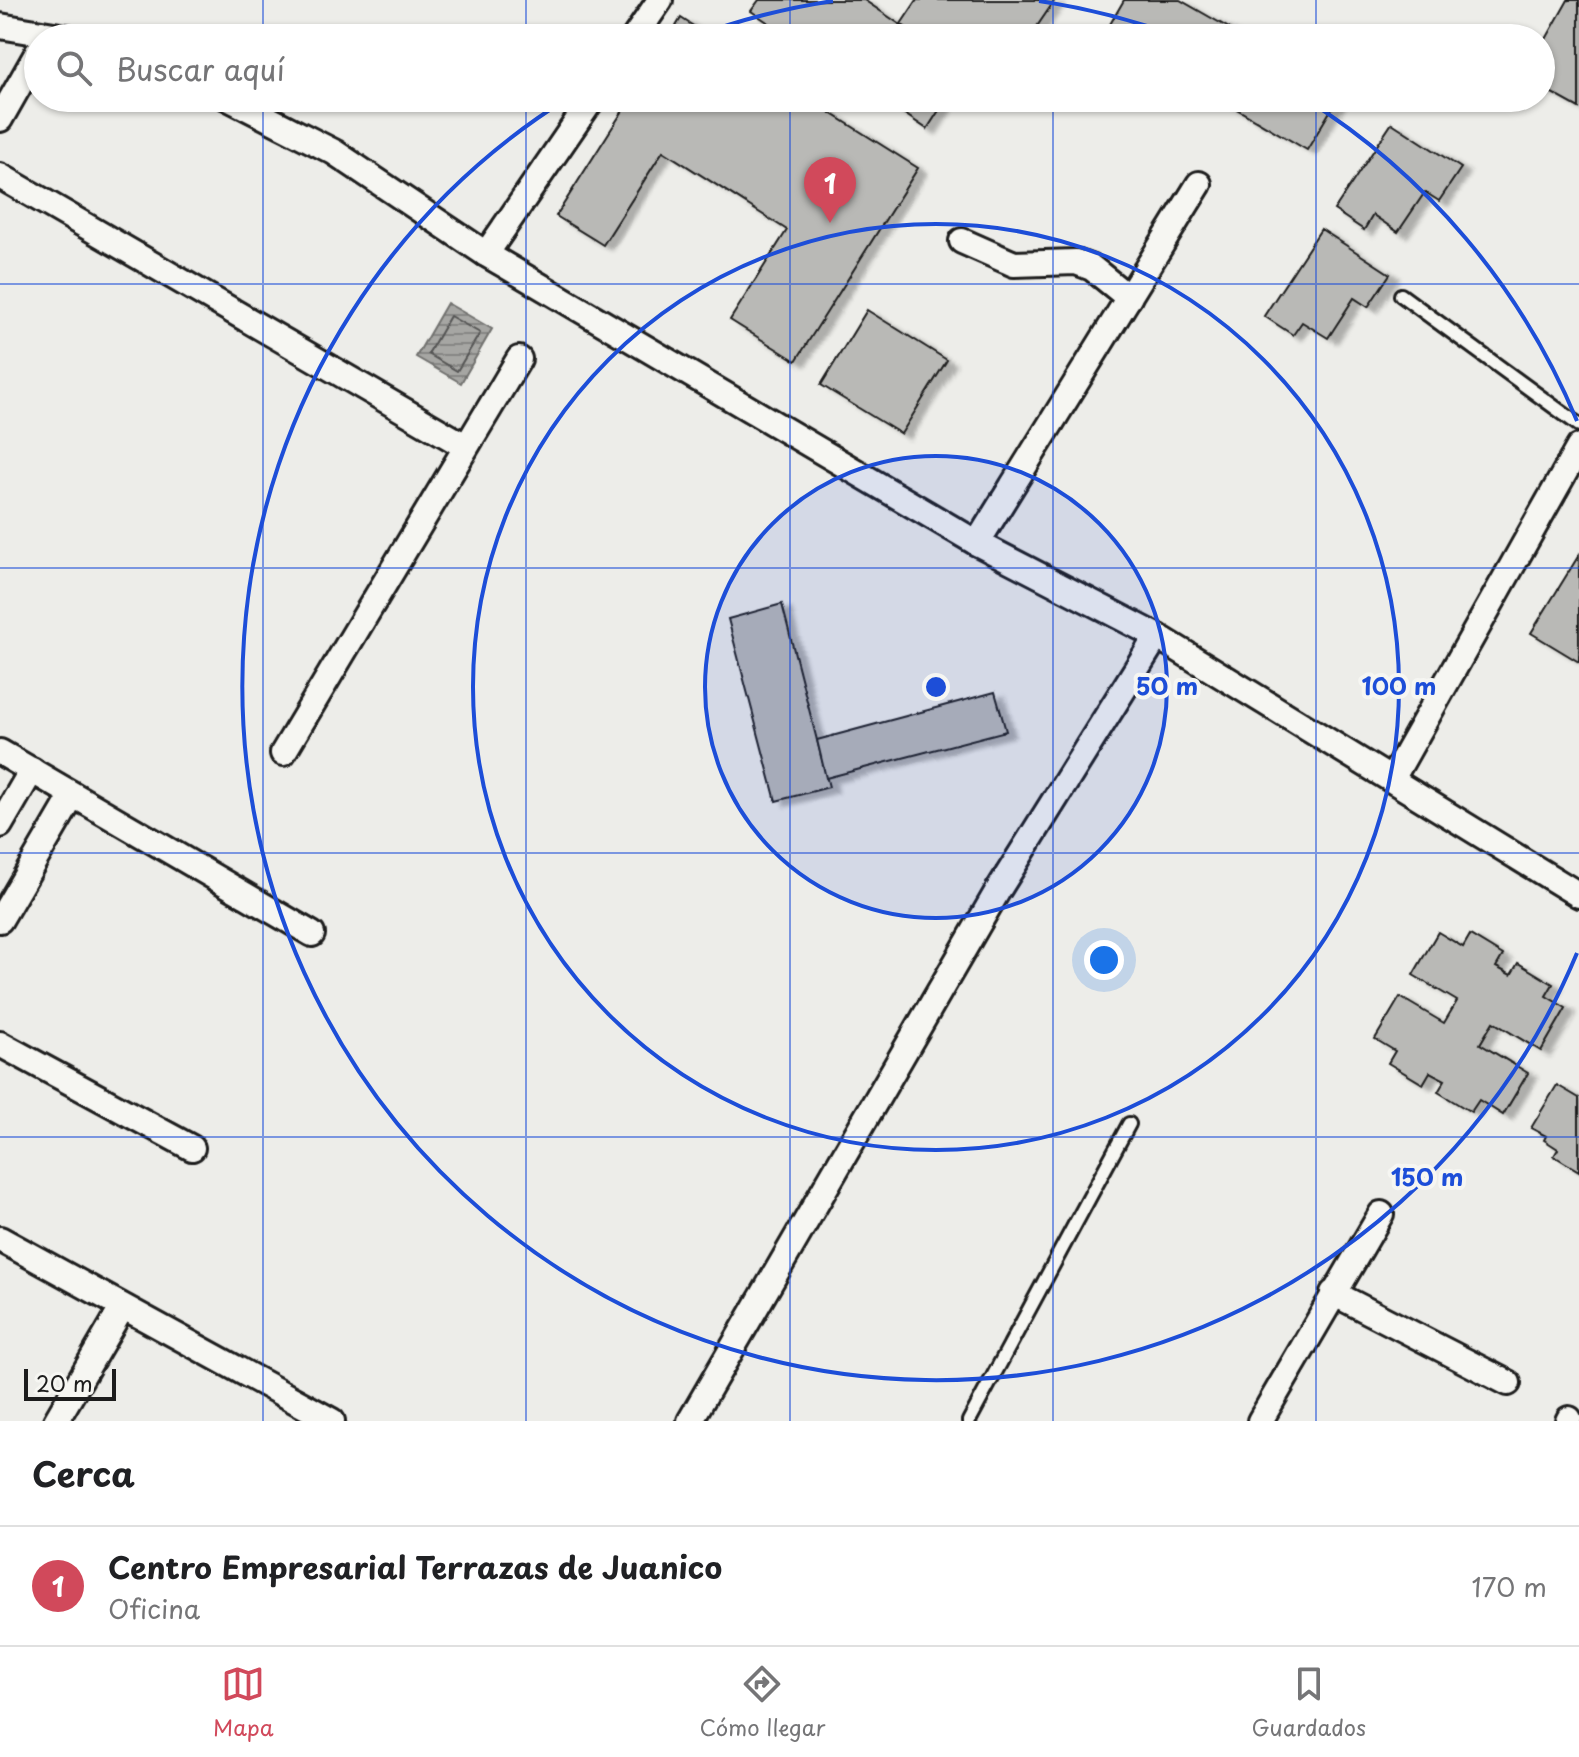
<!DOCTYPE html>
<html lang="es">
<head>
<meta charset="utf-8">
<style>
  :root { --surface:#fff; --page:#f6f6f6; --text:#202124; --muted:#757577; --line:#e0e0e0; --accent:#d1495b }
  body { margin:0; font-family:"Playpen Sans",sans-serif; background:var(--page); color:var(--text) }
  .scale { position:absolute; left:24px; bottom:20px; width:92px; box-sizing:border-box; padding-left:8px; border:4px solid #1c1c1c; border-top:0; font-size:22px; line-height:28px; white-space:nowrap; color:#1c1c1c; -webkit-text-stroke:6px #f6f6f2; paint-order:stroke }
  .you { position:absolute; left:1104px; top:960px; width:28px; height:28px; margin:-20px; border:6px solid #fff; border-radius:50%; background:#1a73e8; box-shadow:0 0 0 12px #1a73e833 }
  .badge { display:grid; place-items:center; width:52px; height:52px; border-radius:50%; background:var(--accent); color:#fff; font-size:26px; font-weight:700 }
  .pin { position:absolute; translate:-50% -66px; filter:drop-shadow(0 2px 4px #0008) }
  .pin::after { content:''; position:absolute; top:42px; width:28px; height:24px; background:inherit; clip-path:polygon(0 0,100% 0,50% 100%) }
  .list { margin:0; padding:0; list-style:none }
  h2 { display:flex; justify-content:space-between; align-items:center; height:104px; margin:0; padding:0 32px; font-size:34px }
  h2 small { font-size:26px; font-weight:400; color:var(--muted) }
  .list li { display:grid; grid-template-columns:52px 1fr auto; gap:24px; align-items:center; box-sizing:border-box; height:120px; padding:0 32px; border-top:2px solid var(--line) }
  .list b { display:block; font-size:30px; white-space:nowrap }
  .list p { margin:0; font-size:26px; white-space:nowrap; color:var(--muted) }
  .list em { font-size:26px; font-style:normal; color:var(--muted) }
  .icon { flex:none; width:44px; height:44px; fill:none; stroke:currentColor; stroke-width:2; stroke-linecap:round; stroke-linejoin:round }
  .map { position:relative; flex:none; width:1579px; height:1421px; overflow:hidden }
  .search { position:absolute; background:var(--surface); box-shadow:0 2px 6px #0004; left:24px; right:24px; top:24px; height:88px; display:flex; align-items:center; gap:20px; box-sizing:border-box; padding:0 28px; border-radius:44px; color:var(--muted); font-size:30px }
  .sheet { height:224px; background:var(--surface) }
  nav { display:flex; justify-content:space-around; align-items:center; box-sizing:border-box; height:112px; border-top:2px solid var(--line); background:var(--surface); font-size:22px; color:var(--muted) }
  nav a { display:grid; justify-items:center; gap:4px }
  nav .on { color:var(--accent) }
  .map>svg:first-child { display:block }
  .water { fill:url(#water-rules); stroke:#6f6f6d; stroke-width:2 }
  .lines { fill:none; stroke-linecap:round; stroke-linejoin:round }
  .shore { stroke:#535352; stroke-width:2 }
  .building { fill:#b9b9b6; stroke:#1c1c1c; stroke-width:2; filter:url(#shadow) }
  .service-casing { stroke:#1c1c1c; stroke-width:18 }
  .minor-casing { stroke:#1c1c1c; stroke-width:30 }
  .service { stroke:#f6f6f2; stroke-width:12 }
  .minor { stroke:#f6f6f2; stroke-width:24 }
  .grid { fill:none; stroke:#1d4ed8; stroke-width:2; stroke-opacity:0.55 }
  .ring { fill:none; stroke:#1d4ed8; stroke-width:4 }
  .centre { fill:#1d4ed8; stroke:#f6f6f2; stroke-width:4 }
  .ring-label { font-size:24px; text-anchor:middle; font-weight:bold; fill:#1d4ed8; stroke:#f6f6f2; stroke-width:8; stroke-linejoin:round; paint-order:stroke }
</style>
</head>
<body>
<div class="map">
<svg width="1579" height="1421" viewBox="0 0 1579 1421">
  <defs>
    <pattern id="water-rules" width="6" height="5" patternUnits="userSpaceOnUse" patternTransform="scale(2)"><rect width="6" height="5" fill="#a6a6a3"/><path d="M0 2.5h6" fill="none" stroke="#868684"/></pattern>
    <filter id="shadow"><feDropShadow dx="9" dy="5" stdDeviation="2" flood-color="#0004"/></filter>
  </defs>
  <rect width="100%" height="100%" fill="#edede9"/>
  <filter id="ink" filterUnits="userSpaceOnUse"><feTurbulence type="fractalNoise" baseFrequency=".0125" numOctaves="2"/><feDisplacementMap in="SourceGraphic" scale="16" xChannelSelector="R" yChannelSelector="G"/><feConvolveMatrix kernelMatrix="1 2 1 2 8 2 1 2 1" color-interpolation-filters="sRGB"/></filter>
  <g filter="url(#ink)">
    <polygon class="water" points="447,303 492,329 461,383 416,357"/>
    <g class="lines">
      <polygon class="shore" points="450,316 480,333 457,371 428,354"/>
    </g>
    <g class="building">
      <polygon points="759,0 864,0 920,38 791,38 751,11"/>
      <polygon points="917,0 1055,0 1029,38 920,38 901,24"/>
      <polygon points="1124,0 1180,0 1229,28 1223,38 1113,38 1105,33"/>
      <polygon points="1568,0 1579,0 1579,108 1541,87 1541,48"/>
      <polygon points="681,18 712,38 669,38"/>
      <polygon points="631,98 807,98 918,168 796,361 730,320 787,230 663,151 603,245 556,216"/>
      <polygon points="881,98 947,98 927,129"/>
      <polygon points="1218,98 1338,98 1307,150"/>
      <polygon points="1392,123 1461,168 1439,201 1425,192 1398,232 1373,215 1364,230 1334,210"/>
      <polygon points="1321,229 1390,274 1368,307 1354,298 1328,338 1302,322 1293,335 1264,316"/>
      <polygon points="867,310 947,360 901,434 821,385"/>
      <polygon points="1579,555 1579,662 1531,633"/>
      <polygon points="782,604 829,787 776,801 728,619"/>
      <polygon points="995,692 1006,731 826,778 817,740"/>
      <polygon points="1438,932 1463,947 1470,935 1503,955 1496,967 1511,975 1518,963 1553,984 1546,996 1566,1008 1541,1051 1493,1022 1480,1044 1528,1073 1503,1115 1479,1100 1471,1112 1438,1092 1445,1080 1430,1072 1423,1084 1388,1063 1395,1051 1375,1039 1400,997 1444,1023 1457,1001 1413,975"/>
      <polygon points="1557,1085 1579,1098 1579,1171 1554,1156 1558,1149 1544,1140 1546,1136 1531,1128"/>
    </g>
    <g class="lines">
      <defs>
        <g id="service">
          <polyline points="1401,295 1579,425"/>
          <polyline points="969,1421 1129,1124"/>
        </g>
        <g id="minor">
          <polyline points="0,26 72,38"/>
          <polyline points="634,38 660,0"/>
          <polyline points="228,98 334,152 486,254 977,543 1157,636 1579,895"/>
          <polyline points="0,119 38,52"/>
          <polyline points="0,176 465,446"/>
          <polyline points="962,241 1014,264 1076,262 1092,268 1129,298"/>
          <polyline points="486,254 593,98"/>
          <polyline points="977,543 1199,184"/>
          <polyline points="0,752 312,934"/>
          <polyline points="283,753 519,359"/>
          <polyline points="1392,779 1579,447"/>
          <polyline points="0,825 32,770"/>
          <polyline points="0,920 73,795"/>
          <polyline points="0,1044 192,1148"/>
          <polyline points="0,1239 332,1421"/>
          <polyline points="1333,1293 1508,1383"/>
          <polyline points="56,1421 122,1308"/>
          <polyline points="690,1421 997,892 1157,636"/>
          <polyline points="1260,1421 1381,1214"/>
          <polyline points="1568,1421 1569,1419"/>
        </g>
      </defs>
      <use href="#service" class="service-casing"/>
      <use href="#minor" class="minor-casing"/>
      <use href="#service" class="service"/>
      <use href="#minor" class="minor"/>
    </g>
  </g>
  <path class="grid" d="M263 0V38M526 0V38M790 0V38M1053 0V38M1316 0V38M263 98V1421M526 98V1421M790 98V1421M1053 98V1421M1316 98V1421M0 284H1579M0 568H1579M0 853H1579M0 1137H1579"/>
  <circle cx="936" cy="687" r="231" fill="#1d4ed8" fill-opacity=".12"/>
  <g class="ring">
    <circle cx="936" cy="687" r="231"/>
    <circle cx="936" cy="687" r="463"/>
    <path d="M1577 953A694 694 0 1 1 568 98M693 37A694 694 0 0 1 833 1M1039 1A694 694 0 0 1 1179 37M1304 98A694 694 0 0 1 1577 421"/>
  </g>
  <circle cx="936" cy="687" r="12" class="centre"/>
  <g class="ring-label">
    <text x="1167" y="695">50 m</text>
    <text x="1399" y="695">100 m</text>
    <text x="1427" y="1186">150 m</text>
  </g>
</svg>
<div class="scale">20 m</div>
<div class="you"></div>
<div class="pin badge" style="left:830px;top:223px">1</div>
<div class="search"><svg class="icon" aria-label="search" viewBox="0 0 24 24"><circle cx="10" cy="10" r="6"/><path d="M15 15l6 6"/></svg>Buscar aquí</div>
</div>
<section class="sheet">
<h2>Cerca<small></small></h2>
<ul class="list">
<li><span class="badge">1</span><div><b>Centro Empresarial Terrazas de Juanico</b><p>Oficina</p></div><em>170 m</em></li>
</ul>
</section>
<nav>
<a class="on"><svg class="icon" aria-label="map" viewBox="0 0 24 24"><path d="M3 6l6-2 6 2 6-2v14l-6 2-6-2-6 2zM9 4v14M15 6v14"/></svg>Mapa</a>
<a><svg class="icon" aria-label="directions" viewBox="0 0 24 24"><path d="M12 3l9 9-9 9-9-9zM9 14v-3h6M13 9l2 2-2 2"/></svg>Cómo llegar</a>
<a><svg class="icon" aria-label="saved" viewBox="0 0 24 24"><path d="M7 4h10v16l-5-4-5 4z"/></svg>Guardados</a>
</nav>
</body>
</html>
